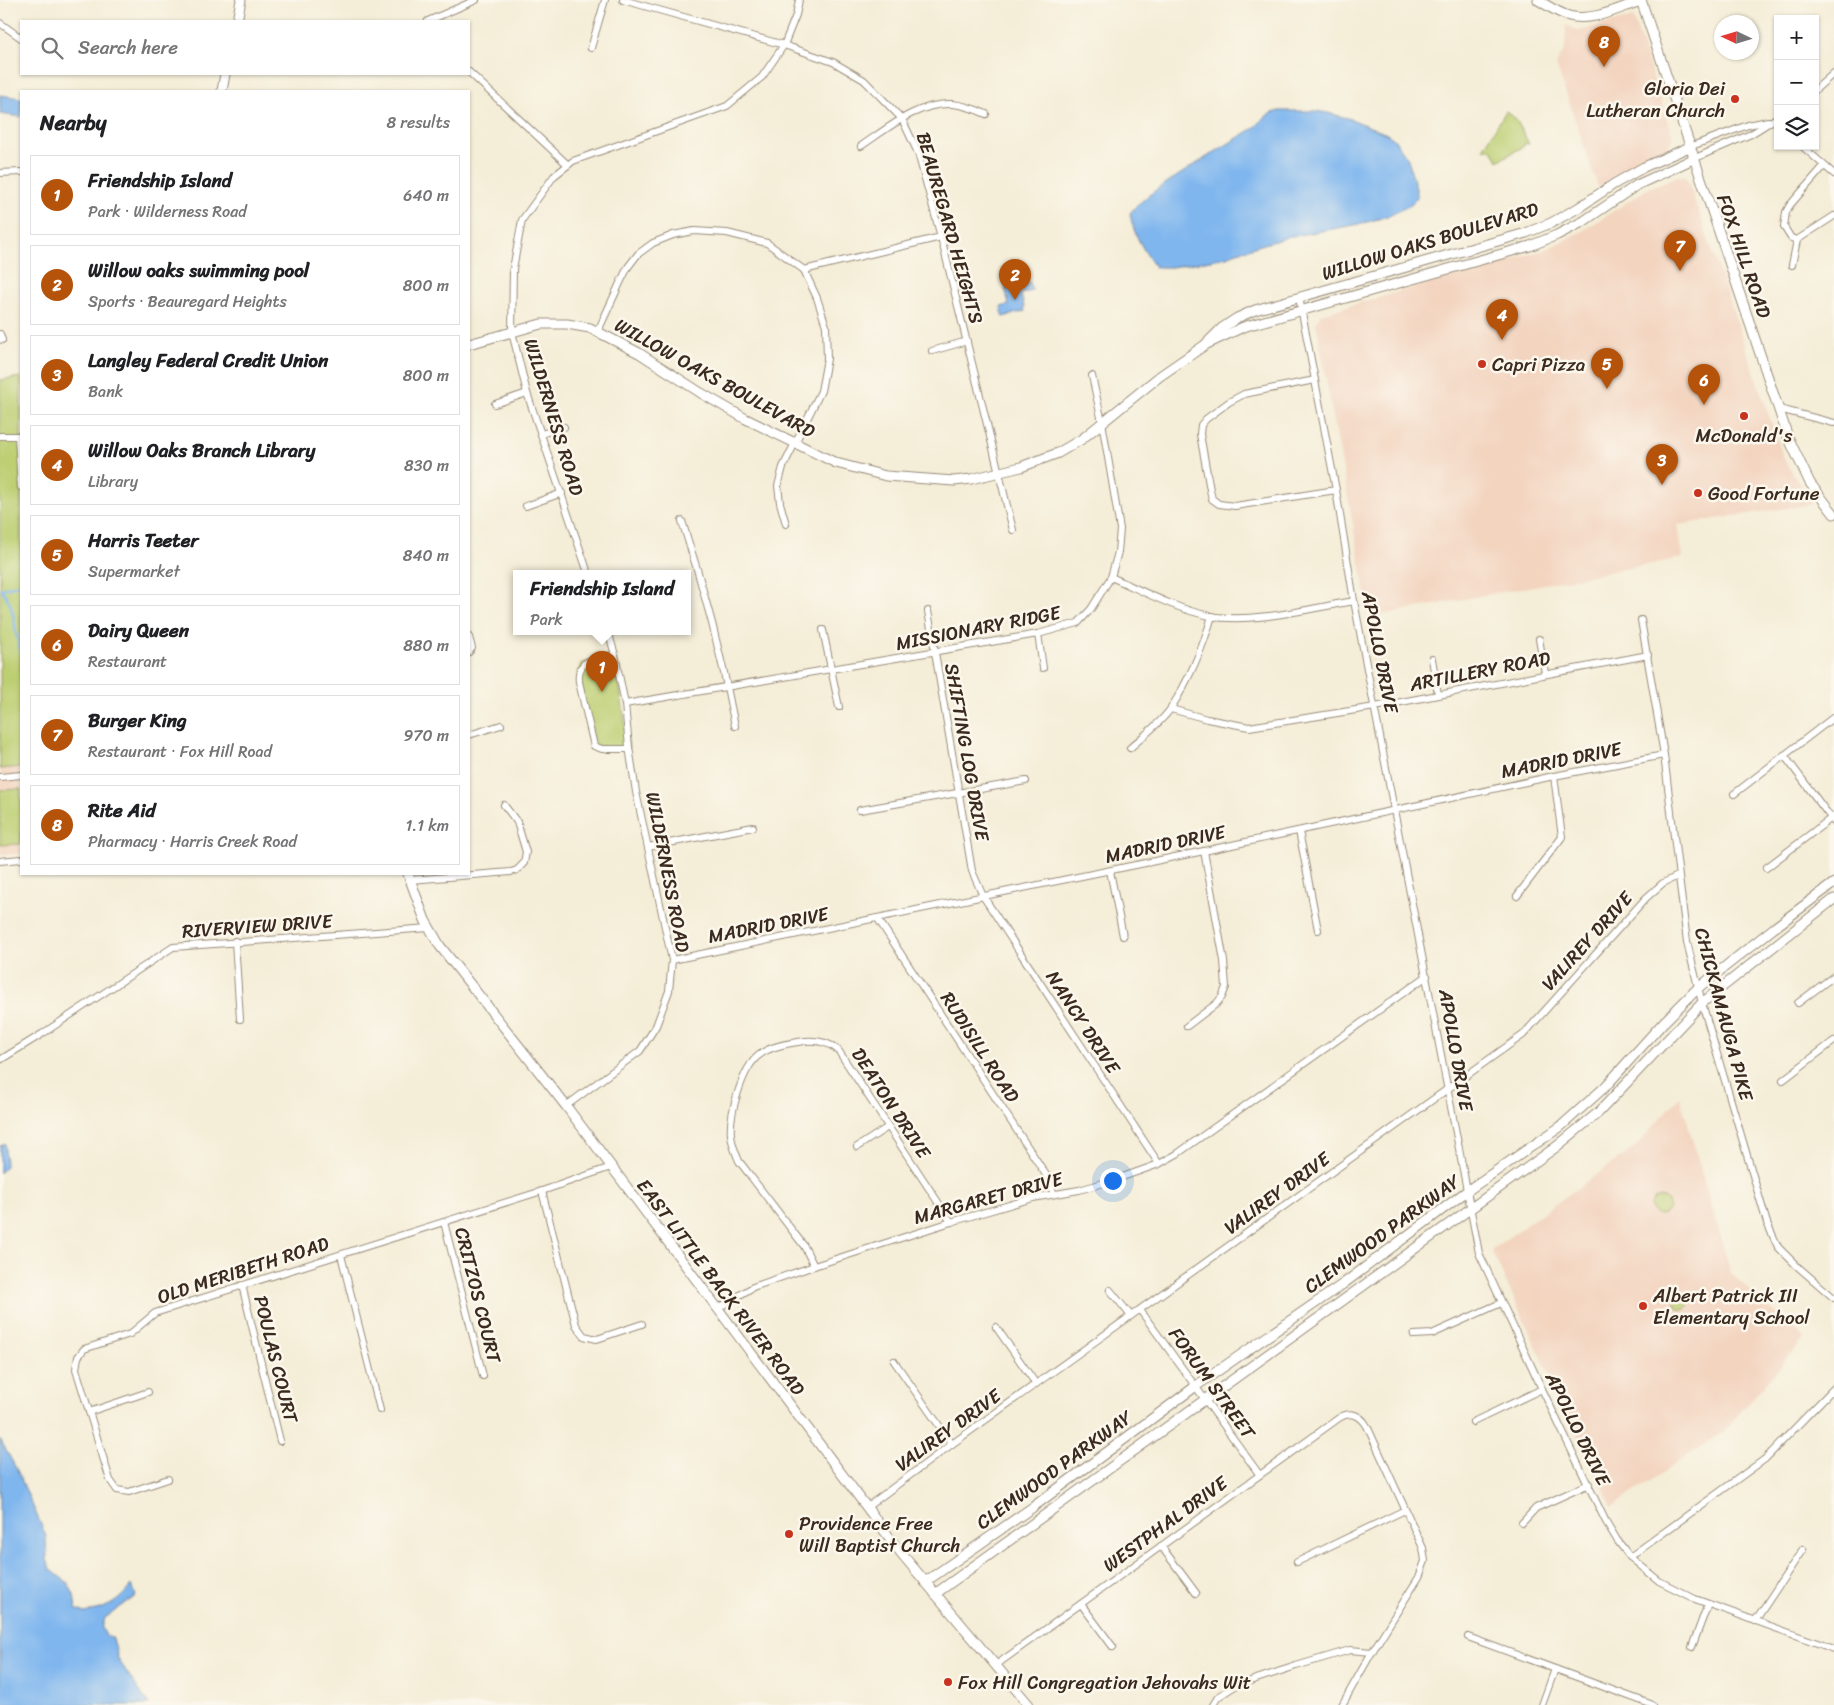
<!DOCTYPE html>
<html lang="en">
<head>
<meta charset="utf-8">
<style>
  :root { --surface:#fff; --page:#f6f6f6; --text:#202124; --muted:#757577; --line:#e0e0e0; --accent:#b45309 }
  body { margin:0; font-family:Sriracha,sans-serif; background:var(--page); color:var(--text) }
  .controls { position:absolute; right:15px; top:15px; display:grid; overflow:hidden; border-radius:0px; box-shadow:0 1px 4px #0004 }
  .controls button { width:45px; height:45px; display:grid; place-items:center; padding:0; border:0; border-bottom:1px solid var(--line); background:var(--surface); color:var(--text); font:25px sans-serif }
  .compass { position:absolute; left:1714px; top:15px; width:45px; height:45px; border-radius:50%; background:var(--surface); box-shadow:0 1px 4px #0004; rotate:274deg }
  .you { position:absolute; left:1112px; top:1180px; width:18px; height:18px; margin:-12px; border:4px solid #fff; border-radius:50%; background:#1a73e8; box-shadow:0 0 0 8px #1a73e833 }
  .badge { display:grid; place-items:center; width:32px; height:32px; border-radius:50%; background:var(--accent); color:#fff; font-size:16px; font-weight:700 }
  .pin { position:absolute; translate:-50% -41px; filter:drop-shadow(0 1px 2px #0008) }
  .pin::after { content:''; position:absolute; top:26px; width:18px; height:15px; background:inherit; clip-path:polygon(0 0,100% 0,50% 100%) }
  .popup { position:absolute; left:513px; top:570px; width:178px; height:65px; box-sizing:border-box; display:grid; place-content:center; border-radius:0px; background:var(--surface); filter:drop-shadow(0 1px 4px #0005); font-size:16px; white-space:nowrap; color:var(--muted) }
  .popup b { font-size:19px; color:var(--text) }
  .popup::after { content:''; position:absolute; left:50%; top:100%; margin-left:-10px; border:10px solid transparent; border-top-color:var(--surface) }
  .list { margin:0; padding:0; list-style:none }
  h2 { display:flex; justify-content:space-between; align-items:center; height:65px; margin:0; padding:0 20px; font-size:21px }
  h2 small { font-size:16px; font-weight:400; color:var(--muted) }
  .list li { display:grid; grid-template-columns:32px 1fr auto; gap:15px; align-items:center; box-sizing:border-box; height:80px; margin:0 10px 10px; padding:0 10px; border:1px solid var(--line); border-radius:0px }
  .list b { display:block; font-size:19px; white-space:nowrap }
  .list p { margin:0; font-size:16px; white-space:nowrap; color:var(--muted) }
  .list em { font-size:16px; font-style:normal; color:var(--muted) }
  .icon { flex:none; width:28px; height:28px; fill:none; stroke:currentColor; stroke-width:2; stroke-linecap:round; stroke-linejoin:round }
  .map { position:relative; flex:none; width:1834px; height:1705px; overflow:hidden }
  .search { position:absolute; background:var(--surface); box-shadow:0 1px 4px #0004; left:20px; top:20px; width:450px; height:55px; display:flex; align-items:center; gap:12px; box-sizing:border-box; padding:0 18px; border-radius:0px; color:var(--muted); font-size:19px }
  .panel { position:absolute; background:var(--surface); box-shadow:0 1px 4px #0004; left:20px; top:90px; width:450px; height:785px; border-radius:0px }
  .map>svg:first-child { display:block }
  .built { fill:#f3d4bf }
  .green { fill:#bdcf73; stroke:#7c7c48 }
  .water { fill:#7fb6ee; stroke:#5d7086 }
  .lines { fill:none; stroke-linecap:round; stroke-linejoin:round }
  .stream { stroke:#7fb6ee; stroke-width:2.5 }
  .street-casing { stroke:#988c7a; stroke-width:8 }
  .secondary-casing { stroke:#988c7a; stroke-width:11 }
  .street { stroke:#fff; stroke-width:6 }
  .secondary { stroke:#fff; stroke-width:9 }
  .poi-dot { fill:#c8321e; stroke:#fbf7ec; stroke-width:2 }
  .labels { text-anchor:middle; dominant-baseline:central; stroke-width:5; stroke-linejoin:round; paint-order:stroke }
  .poi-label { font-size:19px; fill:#3b2a1e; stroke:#fbf7ec; text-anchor:start }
  .street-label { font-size:19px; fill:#3b2a1e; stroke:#fbf7ec }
</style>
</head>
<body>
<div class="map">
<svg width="1834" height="1705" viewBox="0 0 1834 1705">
  <rect width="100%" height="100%" fill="#fbf7ec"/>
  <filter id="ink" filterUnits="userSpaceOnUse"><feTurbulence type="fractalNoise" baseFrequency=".02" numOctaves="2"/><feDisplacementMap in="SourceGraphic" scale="10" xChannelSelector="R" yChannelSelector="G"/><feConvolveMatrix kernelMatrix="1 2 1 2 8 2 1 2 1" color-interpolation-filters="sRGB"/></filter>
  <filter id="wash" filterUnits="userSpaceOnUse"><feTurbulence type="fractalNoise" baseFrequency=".0096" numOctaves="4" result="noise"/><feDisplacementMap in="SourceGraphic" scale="20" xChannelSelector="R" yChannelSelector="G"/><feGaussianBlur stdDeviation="1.12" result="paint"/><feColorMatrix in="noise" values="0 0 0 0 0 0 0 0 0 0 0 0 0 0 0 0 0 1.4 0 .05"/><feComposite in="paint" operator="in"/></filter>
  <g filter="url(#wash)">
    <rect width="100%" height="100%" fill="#f4edd7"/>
    <g class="built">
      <polygon points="1633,17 1673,137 1667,150 1632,165 1598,187 1556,64 1565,49 1566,25 1578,31"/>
      <polygon points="1678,176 1685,177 1688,181 1784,459 1812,504 1677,525 1682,558 1370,617 1316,323 1321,314 1545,250 1584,230 1649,188"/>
      <polygon points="21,767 21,854 0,855 0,769"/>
      <polygon points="1680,1097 1731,1274 1805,1338 1723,1432 1612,1507 1491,1250 1634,1148"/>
    </g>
    <g class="green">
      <polygon points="1506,111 1516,119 1529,144 1524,143 1524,146 1498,161 1492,149 1483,149"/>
      <polygon points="21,377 21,767 0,769 0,380"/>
      <polygon points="615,655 629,749 594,746 578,673 583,663"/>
      <polygon points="21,789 21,844 0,845 0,790"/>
      <circle cx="1660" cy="1206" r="9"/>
      <circle cx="1682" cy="1303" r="7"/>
    </g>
    <g class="water">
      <polygon points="0,95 21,98 21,117 0,114"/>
      <path d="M1279 111H1316L1328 113 1351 119 1387 134 1394 139 1408 159 1417 193V197L1411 205 1385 217 1360 224 1288 237 1234 253 1227 257 1172 267H1155C1143 249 1133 234 1130 213 1144 196 1164 185 1182 173 1205 158 1227 144 1251 130 1263 123 1261 115 1279 111Z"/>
      <polygon points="1030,282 1032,291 1021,294 1025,311 1003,317 1001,307 1009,305 1005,288"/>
      <polygon points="5,1143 6,1167 0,1173 0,1146"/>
      <path d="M0 1439 17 1470 46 1536 47 1559 50 1569 68 1583 74 1595 76 1609 85 1613C109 1607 116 1604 132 1585L136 1596 105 1618 102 1628 106 1636 113 1638 118 1659 149 1705H0Z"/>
    </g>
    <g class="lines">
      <g class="stream">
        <path d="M1 589C13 603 13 615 16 633 17 640 20 646 21 652"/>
        <polyline points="1,589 21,584"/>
      </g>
    </g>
  </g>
  <g filter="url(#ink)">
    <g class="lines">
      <defs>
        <g id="street">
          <polyline points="623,0 784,45 833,62 864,80 902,119 918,153 941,237 1013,530"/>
          <polyline points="428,21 476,0"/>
          <polyline points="0,23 21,38"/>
          <polyline points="591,48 605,0"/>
          <polyline points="469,72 568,165"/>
          <polyline points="1815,90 1834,73"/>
          <path d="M861 146C887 129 918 102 952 104 964 105 975 109 986 114"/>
          <polyline points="1802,146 1834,174"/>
          <polyline points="1689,147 1748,125 1768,121"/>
          <polyline points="1693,159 1751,134 1778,117"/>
          <polyline points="1824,166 1790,205 1786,212 1784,227 1791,238 1797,240 1834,216"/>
          <polyline points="0,173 21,172"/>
          <polyline points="1792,265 1797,240"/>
          <polyline points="804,270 941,237"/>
          <polyline points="1299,297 1336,490 1354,601 1479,1253 1542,1389 1605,1520 1617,1540 1630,1557 1659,1581 1695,1599 1834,1649"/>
          <polyline points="598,331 620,283 628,267 638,254 653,243 673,235 694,231 727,233 767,243 804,270 817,298 826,326 827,359 821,391 783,467 778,486 780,503 786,524"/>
          <polyline points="0,334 2,340"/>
          <polyline points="932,351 967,341"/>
          <polyline points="1315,380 1244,394 1229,402 1206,419 1201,425 1200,434 1210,490 1212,499 1219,504 1235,506 1336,490"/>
          <polyline points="495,404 527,393"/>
          <polyline points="1779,409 1834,423"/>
          <polyline points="541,434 564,427"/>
          <polyline points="0,436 20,436"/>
          <polyline points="18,436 21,487"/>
          <polyline points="526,506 562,493"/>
          <path d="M682 521C704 588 722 657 735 726"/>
          <polyline points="588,573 527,393 512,332 513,269 522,220 554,176 573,161 727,106 762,77 784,45 796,15 799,0"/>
          <path d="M1111 577C1143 591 1175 609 1210 616 1252 624 1312 608 1354 601"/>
          <polyline points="928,611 972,871 983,896 1159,1164"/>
          <polyline points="1641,620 1664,755 1687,942 1702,1003 1767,1223 1778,1247 1797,1266 1834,1298"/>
          <polyline points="823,630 839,707"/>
          <polyline points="1038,634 1043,668"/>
          <polyline points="469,637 472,648 469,652"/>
          <polyline points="1539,639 1545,673"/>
          <path d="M615 655C597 659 576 658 579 682L594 746 602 749H629"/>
          <polyline points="1432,659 1438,694"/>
          <polyline points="625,704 1038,634 1078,623 1091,609 1111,577 1118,552 1120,529 1102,422 1092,376"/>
          <polyline points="1171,709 1207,719 1249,727 1375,707 1648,655"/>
          <polyline points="469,735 501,725"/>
          <path d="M1130 748C1142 737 1163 721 1171 708 1189 680 1203 647 1212 616"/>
          <polyline points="1784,755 1834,822"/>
          <polyline points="0,777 21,775"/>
          <polyline points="1734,794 1834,717"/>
          <polyline points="860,810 1026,781"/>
          <polyline points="1299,831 1318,930"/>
          <polyline points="648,847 753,827"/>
          <polyline points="0,861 21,859"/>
          <polyline points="1766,868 1834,816"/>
          <polyline points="1110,871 1123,936"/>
          <polyline points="410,880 511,872 517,870 524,863 526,852 517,822 504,805"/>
          <polyline points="1517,896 1562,837 1554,776"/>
          <polyline points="878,919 1035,1158 1046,1175 1054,1194"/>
          <polyline points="235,941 240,1019"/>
          <polyline points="672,960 1204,851 1554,776 1664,755"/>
          <polyline points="1798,1003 1834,976"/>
          <polyline points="1187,1026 1216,1004 1222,997 1226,987 1224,961 1204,851"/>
          <polyline points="0,1060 42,1034 173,947 429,928"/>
          <polyline points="1783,1080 1834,1041"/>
          <polyline points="566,1106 640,1051 656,1026 669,991 672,960 636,792 629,747 625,704 615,655 608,631"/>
          <polyline points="857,1147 888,1127"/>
          <polyline points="542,1191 576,1325 584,1336 597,1339 642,1324"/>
          <polyline points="444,1222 483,1376"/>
          <polyline points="341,1255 380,1410"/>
          <path d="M814 1266 804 1246 739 1161C735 1152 732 1144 731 1135 729 1115 742 1069 758 1056 768 1047 784 1044 798 1042 813 1039 826 1040 838 1050L951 1222"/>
          <polyline points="242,1285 280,1441"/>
          <polyline points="1110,1290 1131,1316"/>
          <polyline points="717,1309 753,1287 814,1266 951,1222 1033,1198 1079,1190 1114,1180 1159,1164 1177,1154 1427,976"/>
          <polyline points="1140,1310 1259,1474"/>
          <polyline points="996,1327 1036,1384"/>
          <polyline points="1414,1335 1432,1334 1501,1303"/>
          <polyline points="894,1361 952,1444"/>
          <polyline points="89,1412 148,1392"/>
          <polyline points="1473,1422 1542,1389"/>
          <polyline points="168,1479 129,1492 117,1490 110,1480 76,1369 78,1357 84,1349 130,1334 155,1313 542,1191 611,1167"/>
          <polyline points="867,1507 952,1444 1523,1035 1646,898 1663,883 1678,876"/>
          <polyline points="1522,1523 1536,1508 1589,1484"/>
          <polyline points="1161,1546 1196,1593"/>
          <polyline points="1630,1557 1765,1459 1834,1388"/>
          <polyline points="1297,1562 1405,1510"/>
          <polyline points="1081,1604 1113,1647"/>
          <polyline points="1755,1621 1803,1549"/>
          <polyline points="1468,1637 1653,1705"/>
          <polyline points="1692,1647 1708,1604"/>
          <path d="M996 1665 1339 1418C1350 1411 1360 1414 1367 1426L1423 1548 1425 1561 1419 1577 1372 1652 1342 1705"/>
          <polyline points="1213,1705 1218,1697 1235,1686 1296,1666 1350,1650 1372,1652"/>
          <polyline points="1542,1705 1555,1669"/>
        </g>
        <g id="secondary">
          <path d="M1538 0C1548 6 1558 13 1569 16 1593 22 1619 8 1641 1"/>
          <polyline points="1641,0 1788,437 1810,483 1834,514"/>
          <polyline points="237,21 241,0"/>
          <polyline points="222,91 225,74"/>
          <polyline points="469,344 541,324 567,324 590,328 639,353 701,393 746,419 836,463 886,476 954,481 971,479 1021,467 1058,453 1082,439 1160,376 1205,345 1222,328 1237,318 1255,310 1526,233 1551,223 1578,208 1614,184 1644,167 1689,147"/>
          <polyline points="1205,345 1243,327 1530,246 1557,235 1584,221 1637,185 1693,159"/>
          <polyline points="408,874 425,920 440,946 566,1106 901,1553 1029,1705"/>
          <polyline points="925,1582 1033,1507 1196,1386 1343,1284 1467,1191 1560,1127 1605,1087 1662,1024 1698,988 1774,928 1834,883"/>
          <polyline points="935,1594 1556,1147 1599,1112 1702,1003 1834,899"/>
        </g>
      </defs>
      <use href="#street" class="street-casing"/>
      <use href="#secondary" class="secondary-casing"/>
      <use href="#street" class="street"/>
      <use href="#secondary" class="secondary"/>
    </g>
  </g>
  <g class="poi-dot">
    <circle cx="1735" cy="99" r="5"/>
    <circle cx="1482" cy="364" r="5"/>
    <circle cx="1744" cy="416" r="5"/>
    <circle cx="1698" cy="493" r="5"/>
    <circle cx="1643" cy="1306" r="5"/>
    <circle cx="789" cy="1534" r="5"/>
    <circle cx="948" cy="1682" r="5"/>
  </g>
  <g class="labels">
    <g class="poi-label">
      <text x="1725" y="88" text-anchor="end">Gloria Dei<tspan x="1725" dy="22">Lutheran Church</tspan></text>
      <text x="1492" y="364">Capri Pizza</text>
      <text x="1744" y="435" text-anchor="middle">McDonald's</text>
      <text x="1708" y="493">Good Fortune</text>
      <text x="1653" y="1295">Albert Patrick III<tspan x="1653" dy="22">Elementary School</tspan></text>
      <text x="799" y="1523">Providence Free<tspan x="799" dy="22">Will Baptist Church</tspan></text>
      <text x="958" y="1682">Fox Hill Congregation Jehovahs Wit</text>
    </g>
    <g class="street-label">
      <text transform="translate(950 228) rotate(74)">BEAUREGARD HEIGHTS</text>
      <text transform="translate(1430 241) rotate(-17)">WILLOW OAKS BOULEVARD</text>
      <text transform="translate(1744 256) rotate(71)">FOX HILL ROAD</text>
      <text transform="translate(715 378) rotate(29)">WILLOW OAKS BOULEVARD</text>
      <text transform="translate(554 417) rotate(73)">WILDERNESS ROAD</text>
      <text transform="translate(978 628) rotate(-11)">MISSIONARY RIDGE</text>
      <text transform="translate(1380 652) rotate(79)">APOLLO DRIVE</text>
      <text transform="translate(1480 671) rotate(-11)">ARTILLERY ROAD</text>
      <text transform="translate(967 752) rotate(80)">SHIFTING LOG DRIVE</text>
      <text transform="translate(1561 760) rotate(-11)">MADRID DRIVE</text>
      <text transform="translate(1165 844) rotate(-12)">MADRID DRIVE</text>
      <text transform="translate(668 872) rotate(79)">WILDERNESS ROAD</text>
      <text transform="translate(768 925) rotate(-11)">MADRID DRIVE</text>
      <text transform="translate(257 926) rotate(-4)">RIVERVIEW DRIVE</text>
      <text transform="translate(1587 941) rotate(-48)">VALIREY DRIVE</text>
      <text transform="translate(1724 1014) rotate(75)">CHICKAMAUGA PIKE</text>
      <text transform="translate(1083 1022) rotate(57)">NANCY DRIVE</text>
      <text transform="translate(980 1047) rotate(57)">RUDISILL ROAD</text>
      <text transform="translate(1456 1050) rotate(80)">APOLLO DRIVE</text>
      <text transform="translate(891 1103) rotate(57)">DEATON DRIVE</text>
      <text transform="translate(1277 1193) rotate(-36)">VALIREY DRIVE</text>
      <text transform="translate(988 1198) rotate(-15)">MARGARET DRIVE</text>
      <text transform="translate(1382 1234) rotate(-36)">CLEMWOOD PARKWAY</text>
      <text transform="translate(243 1270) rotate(-18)">OLD MERIBETH ROAD</text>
      <text transform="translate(721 1287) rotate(53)">EAST LITTLE BACK RIVER ROAD</text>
      <text transform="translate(478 1295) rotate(76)">CRITZOS COURT</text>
      <text transform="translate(276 1359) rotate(76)">POULAS COURT</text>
      <text transform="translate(1212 1383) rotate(54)">FORUM STREET</text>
      <text transform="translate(1578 1429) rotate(64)">APOLLO DRIVE</text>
      <text transform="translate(948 1430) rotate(-36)">VALIREY DRIVE</text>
      <text transform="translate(1054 1470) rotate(-36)">CLEMWOOD PARKWAY</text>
      <text transform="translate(1165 1524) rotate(-36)">WESTPHAL DRIVE</text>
    </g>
  </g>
</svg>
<div class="controls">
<button>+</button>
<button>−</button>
<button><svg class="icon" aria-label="layers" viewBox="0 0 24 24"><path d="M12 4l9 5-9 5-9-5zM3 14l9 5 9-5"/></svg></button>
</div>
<svg class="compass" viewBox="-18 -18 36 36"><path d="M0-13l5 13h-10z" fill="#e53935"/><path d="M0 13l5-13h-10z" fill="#757577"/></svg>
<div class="you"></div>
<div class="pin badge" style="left:602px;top:692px">1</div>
<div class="popup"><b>Friendship Island</b>Park</div>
<div class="pin badge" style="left:1015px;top:300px">2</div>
<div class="pin badge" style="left:1662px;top:485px">3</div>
<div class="pin badge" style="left:1502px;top:340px">4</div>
<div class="pin badge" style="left:1607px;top:389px">5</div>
<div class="pin badge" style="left:1704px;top:405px">6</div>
<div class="pin badge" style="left:1680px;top:271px">7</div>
<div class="pin badge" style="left:1604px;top:67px">8</div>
<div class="search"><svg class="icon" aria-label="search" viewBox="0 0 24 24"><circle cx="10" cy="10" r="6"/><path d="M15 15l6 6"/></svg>Search here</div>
<section class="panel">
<h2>Nearby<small>8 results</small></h2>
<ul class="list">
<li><span class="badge">1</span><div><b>Friendship Island</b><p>Park · Wilderness Road</p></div><em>640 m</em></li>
<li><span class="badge">2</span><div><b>Willow oaks swimming pool</b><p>Sports · Beauregard Heights</p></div><em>800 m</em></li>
<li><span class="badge">3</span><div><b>Langley Federal Credit Union</b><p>Bank</p></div><em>800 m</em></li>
<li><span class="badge">4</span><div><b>Willow Oaks Branch Library</b><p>Library</p></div><em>830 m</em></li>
<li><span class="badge">5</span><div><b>Harris Teeter</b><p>Supermarket</p></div><em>840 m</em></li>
<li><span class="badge">6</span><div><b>Dairy Queen</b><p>Restaurant</p></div><em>880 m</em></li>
<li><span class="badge">7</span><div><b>Burger King</b><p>Restaurant · Fox Hill Road</p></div><em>970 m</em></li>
<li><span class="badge">8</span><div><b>Rite Aid</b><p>Pharmacy · Harris Creek Road</p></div><em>1.1 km</em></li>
</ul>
</section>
</div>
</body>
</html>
